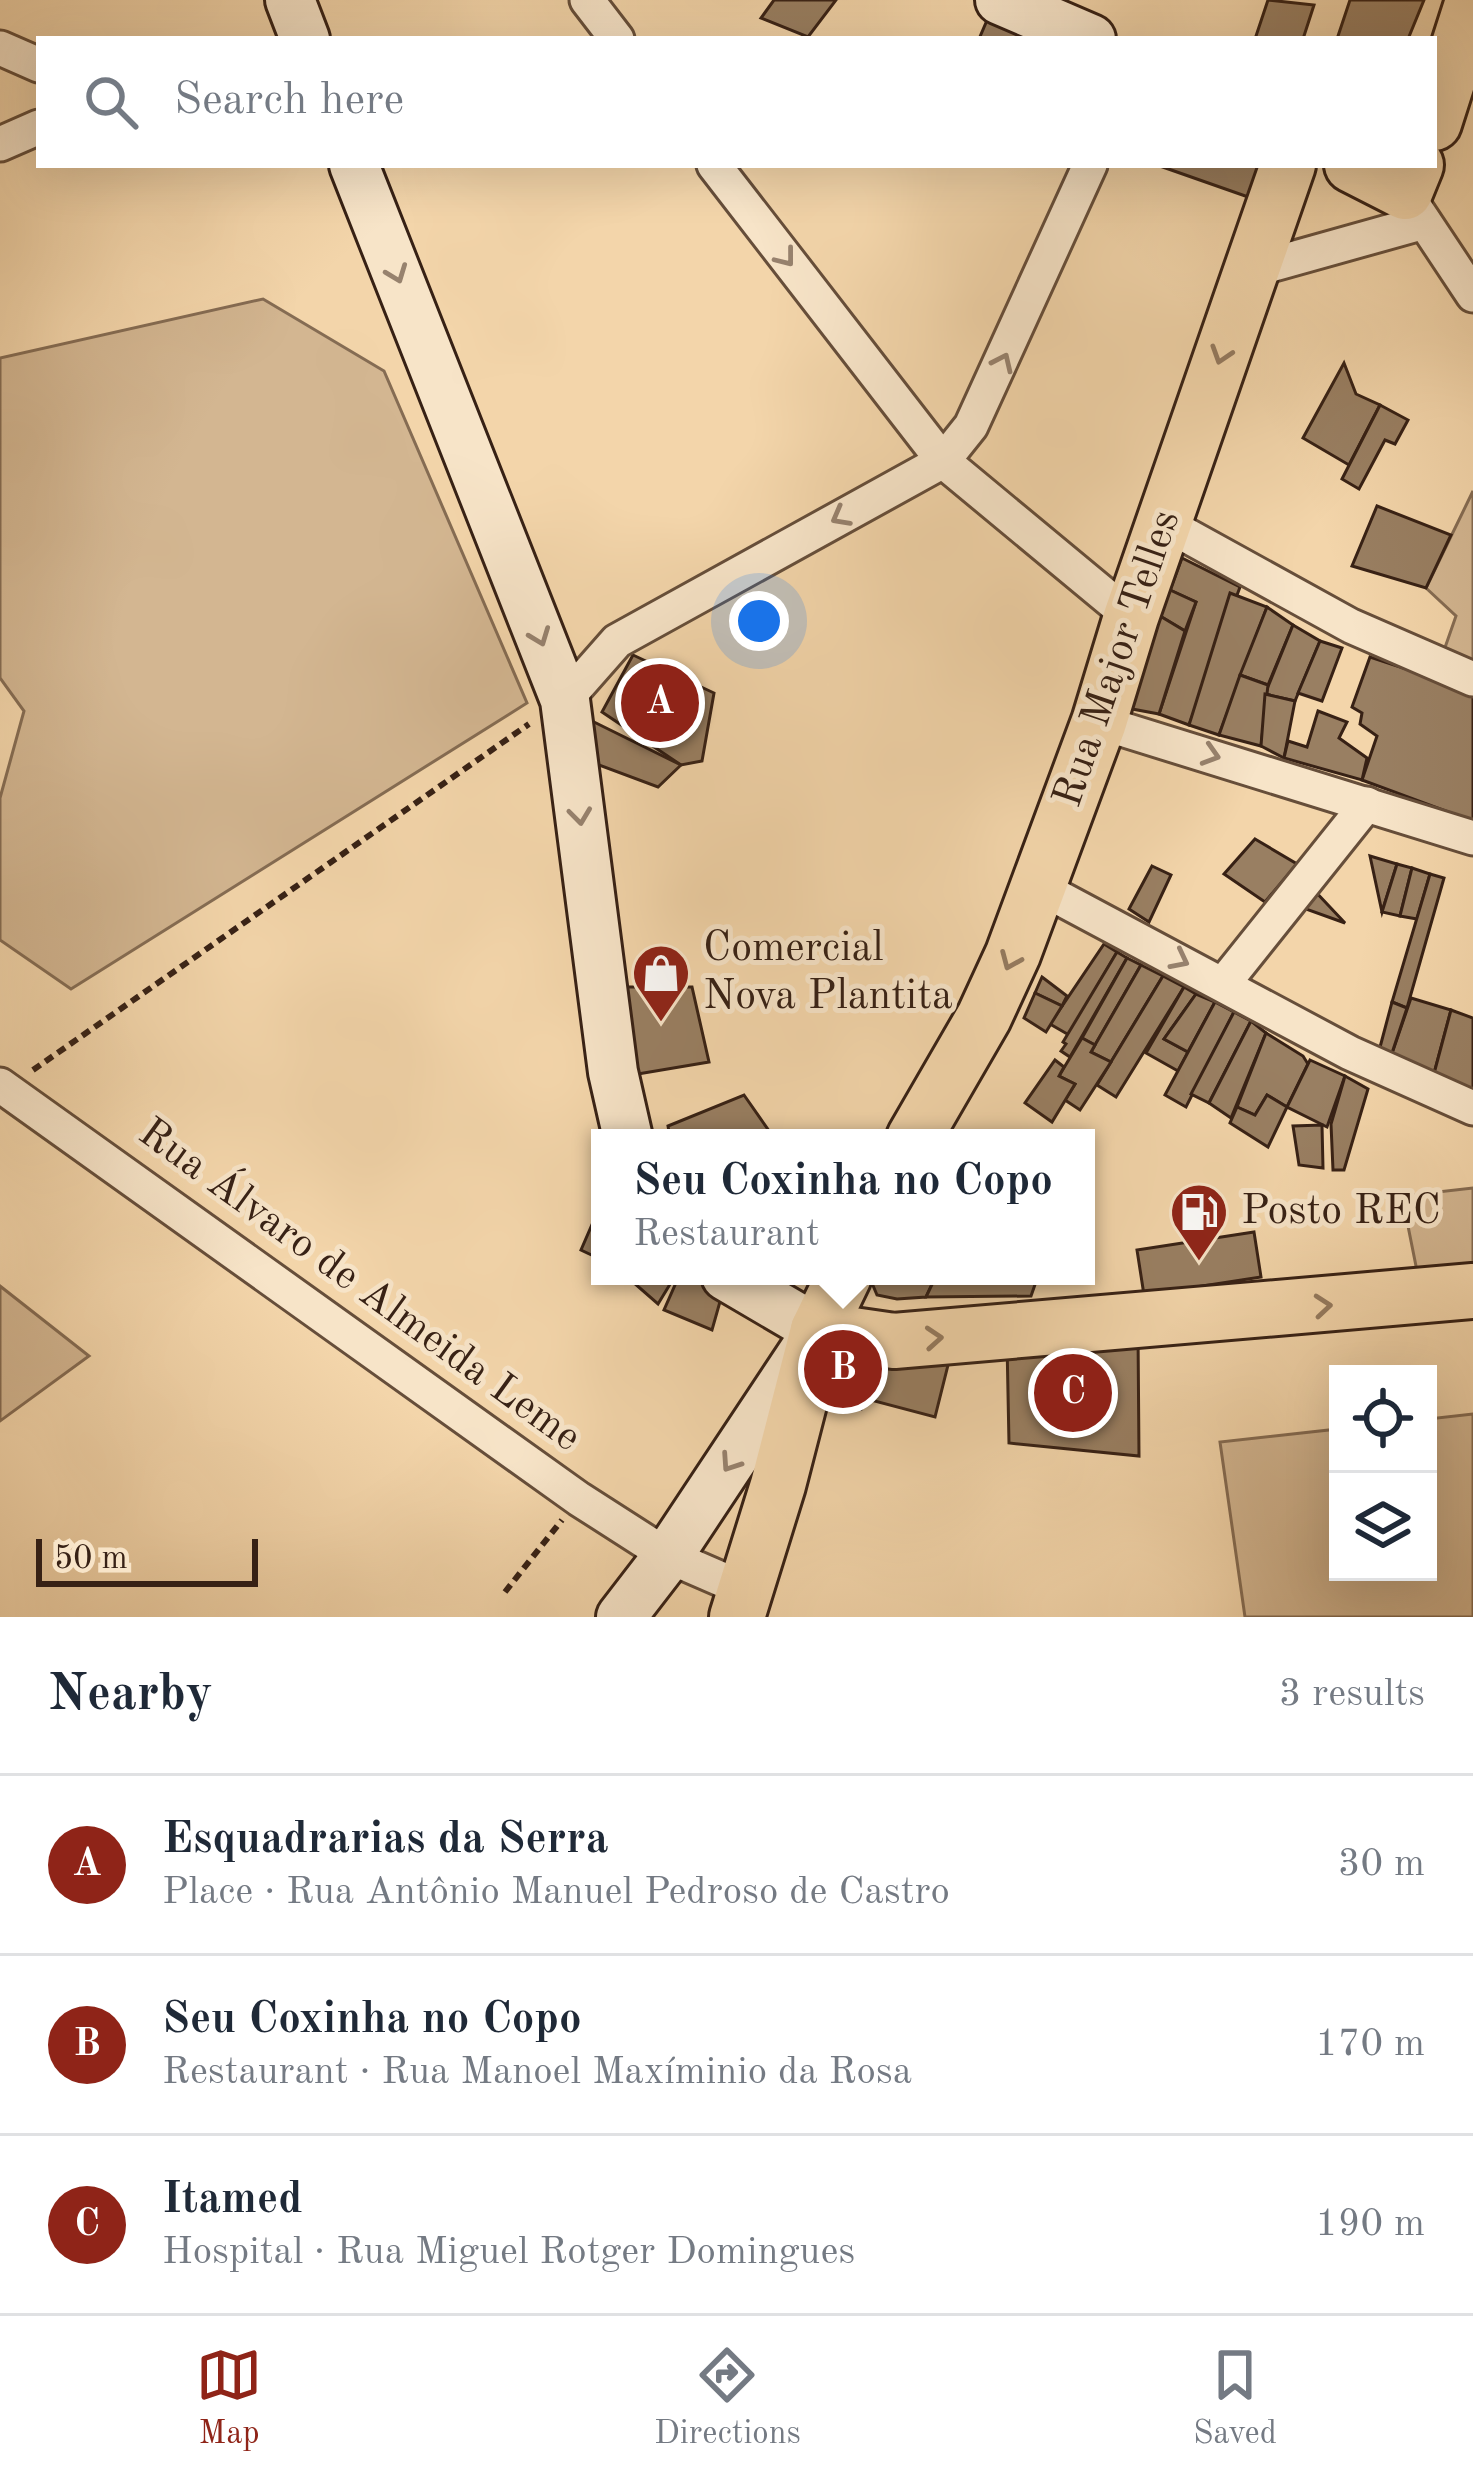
<!DOCTYPE html>
<html lang="en">
<head>
<meta charset="utf-8">
<style>
  :root { --surface:#fff; --page:#f6f6f7; --text:#1f2937; --muted:#747a83; --line:#e0e1e3; --accent:#8f2418 }
  body { margin:0; font-family:"Old Standard TT",serif; background:var(--page); color:var(--text) }
  .controls { position:absolute; right:36px; bottom:36px; display:grid; overflow:hidden; border-radius:0px; box-shadow:0 12px 48px #0002 }
  .controls button { width:108px; height:108px; display:grid; place-items:center; padding:0; border:0; border-bottom:3px solid var(--line); background:var(--surface); color:var(--text); font:60px sans-serif }
  .scale { position:absolute; left:36px; bottom:30px; width:222px; box-sizing:border-box; padding-left:12px; border:6px solid #372115; border-top:0; font-size:33px; line-height:42px; white-space:nowrap; color:#372115; -webkit-text-stroke:9px #f7e4c8; paint-order:stroke }
  .you { position:absolute; left:759px; top:621px; width:42px; height:42px; margin:-30px; border:9px solid #fff; border-radius:50%; background:#1a73e8; box-shadow:0 0 0 18px #1a73e833 }
  .badge { display:grid; place-items:center; width:78px; height:78px; border-radius:50%; background:var(--accent); color:#fff; font-size:39px; font-weight:700 }
  .pin { position:absolute; translate:-50% -50%; border:6px solid #fff; box-shadow:0 3px 12px #0006 }
  .popup { position:absolute; left:591px; top:1129px; width:504px; height:156px; box-sizing:border-box; display:grid; place-content:center; border-radius:0px; background:var(--surface); filter:drop-shadow(0 3px 9px #0005); font-size:39px; white-space:nowrap; color:var(--muted) }
  .popup b { font-size:45px; color:var(--text) }
  .popup::after { content:''; position:absolute; left:50%; top:100%; margin-left:-24px; border:24px solid transparent; border-top-color:var(--surface) }
  .list { margin:0; padding:0; list-style:none }
  h2 { display:flex; justify-content:space-between; align-items:center; height:156px; margin:0; padding:0 48px; font-size:51px }
  h2 small { font-size:39px; font-weight:400; color:var(--muted) }
  .list li { display:grid; grid-template-columns:78px 1fr auto; gap:36px; align-items:center; box-sizing:border-box; height:180px; padding:0 48px; border-top:3px solid var(--line) }
  .list b { display:block; font-size:45px; white-space:nowrap }
  .list p { margin:0; font-size:39px; white-space:nowrap; color:var(--muted) }
  .list em { font-size:39px; font-style:normal; color:var(--muted) }
  .icon { flex:none; width:66px; height:66px; fill:none; stroke:currentColor; stroke-width:2; stroke-linecap:round; stroke-linejoin:round }
  .map { position:relative; flex:none; width:1473px; height:1617px; overflow:hidden }
  .search { position:absolute; background:var(--surface); box-shadow:0 12px 48px #0002; left:36px; right:36px; top:36px; height:132px; display:flex; align-items:center; gap:30px; box-sizing:border-box; padding:0 42px; border-radius:0px; color:var(--muted); font-size:45px }
  .sheet { height:696px; background:var(--surface) }
  nav { display:flex; justify-content:space-around; align-items:center; box-sizing:border-box; height:168px; border-top:3px solid var(--line); background:var(--surface); font-size:33px; color:var(--muted) }
  nav a { display:grid; justify-items:center; gap:6px }
  nav .on { color:var(--accent) }
  .map>svg:first-child { display:block }
  .green { fill:#d3b691; stroke:#856c53; stroke-width:3 }
  .building { fill:#997f62; stroke:#372115; stroke-width:3 }
  .lines { fill:none; stroke-linecap:round; stroke-linejoin:round }
  .street-casing { stroke:#664e3a; stroke-width:39 }
  .secondary-casing { stroke:#372115; stroke-width:54 }
  .primary-casing { stroke:#372115; stroke-width:60 }
  .path { stroke:#372115; stroke-width:6; stroke-dasharray:9 6; stroke-linecap:butt }
  .street { stroke:#f7e4c8; stroke-width:33 }
  .secondary { stroke:#f7e4c8; stroke-width:48 }
  .primary { stroke:#f3d5aa; stroke-width:54 }
  .oneway { stroke:#97826e }
  .oneway2 { stroke:#957b60 }
  .labels { text-anchor:middle; dominant-baseline:central; stroke-width:10; stroke-linejoin:round; paint-order:stroke }
  .street-label { font-size:42px; fill:#372115; stroke:#f7e4c8 }
  .poi-label { font-size:42px; fill:#372115; stroke:#f7e4c8; text-anchor:start }
</style>
</head>
<body>
<div class="map">
<svg width="1473" height="1617" viewBox="0 0 1473 1617">
  <rect width="100%" height="100%" fill="#f3d5aa"/>
  <filter id="stains"><feTurbulence type="fractalNoise" baseFrequency=".00167" numOctaves="4"/><feColorMatrix values="0 0 0 0 .2 0 0 0 0 .09 0 0 0 0 .02 0 0 0 .5 -.17"/></filter>
  <radialGradient id="worn" r=".72"><stop offset=".6" stop-color="#630" stop-opacity="0"/><stop offset="1" stop-color="#630" stop-opacity=".3"/></radialGradient>
  <g class="green">
    <polygon points="263,299 384,371 527,703 71,989 0,940 0,798 24,711 0,678 0,358"/>
    <polygon points="1473,491 1473,669 1441,659 1456,616 1426,588"/>
    <polygon points="1473,1188 1473,1272 1418,1276 1402,1196"/>
    <polygon points="0,1286 89,1356 0,1421"/>
    <polygon points="1473,1414 1473,1617 1245,1617 1220,1442 1338,1429 1338,1572 1428,1572 1428,1419"/>
  </g>
  <g class="building">
    <polygon points="774,0 836,0 808,37 761,18"/>
    <polygon points="1268,0 1314,5 1303,39 1255,39"/>
    <polygon points="1350,0 1424,0 1408,39 1337,39"/>
    <polygon points="994,4 1035,15 1025,39 979,39"/>
    <polygon points="1157,165 1260,165 1251,198"/>
    <polygon points="1344,363 1356,394 1380,405 1349,465 1303,438"/>
    <polygon points="1380,405 1408,420 1395,444 1385,440 1359,489 1342,479"/>
    <polygon points="1377,506 1451,535 1426,588 1352,566"/>
    <polygon points="1182,558 1240,587 1189,725 1159,714 1196,602 1170,590"/>
    <polygon points="1170,590 1196,602 1185,631 1160,616"/>
    <polygon points="1230,593 1267,607 1219,735 1189,725"/>
    <polygon points="1267,607 1293,625 1268,685 1240,675"/>
    <polygon points="1160,616 1185,631 1159,714 1127,708"/>
    <polygon points="1293,625 1320,641 1295,701 1265,694"/>
    <polygon points="1320,641 1342,648 1322,701 1298,693"/>
    <polygon points="633,655 714,693 702,761 681,765 602,712"/>
    <polygon points="1370,657 1473,691 1473,821 1362,780 1377,736 1360,724 1362,713 1352,707"/>
    <polygon points="1240,675 1268,685 1261,746 1219,735"/>
    <polygon points="1265,694 1295,701 1284,758 1261,746"/>
    <polygon points="1318,711 1347,722 1339,738 1367,758 1362,780 1284,758 1288,741 1307,747"/>
    <polygon points="594,722 681,765 658,787 583,759"/>
    <polygon points="1255,839 1297,864 1265,902 1224,874"/>
    <polygon points="1370,856 1397,864 1382,912"/>
    <polygon points="1397,864 1412,868 1400,916 1382,912"/>
    <polygon points="1152,866 1171,875 1149,922 1129,909"/>
    <polygon points="1412,868 1430,874 1417,919 1400,916"/>
    <polygon points="1430,874 1444,878 1407,1008 1392,1002"/>
    <polygon points="1312,888 1345,923 1303,908"/>
    <polygon points="1104,944 1117,952 1069,1035 1050,1024"/>
    <polygon points="1117,952 1127,958 1070,1057 1061,1051 1066,1044 1063,1042"/>
    <polygon points="1127,958 1141,965 1095,1045 1082,1038"/>
    <polygon points="1141,965 1163,976 1111,1062 1091,1052"/>
    <polygon points="1163,976 1184,987 1116,1097 1097,1085"/>
    <polygon points="1042,977 1067,996 1062,1006 1035,993"/>
    <polygon points="619,987 692,987 709,1062 626,1076"/>
    <polygon points="1184,987 1196,994 1164,1039 1188,1052 1178,1071 1146,1053"/>
    <polygon points="1035,993 1062,1006 1046,1032 1024,1018"/>
    <polygon points="1196,994 1215,1002 1188,1052 1164,1039"/>
    <polygon points="1411,998 1451,1010 1432,1081 1390,1059"/>
    <polygon points="1215,1002 1234,1012 1186,1107 1165,1095"/>
    <polygon points="1392,1002 1407,1008 1390,1059 1379,1051"/>
    <polygon points="1451,1010 1473,1018 1473,1097 1432,1081"/>
    <polygon points="1234,1012 1251,1021 1209,1103 1191,1094"/>
    <polygon points="1251,1021 1266,1033 1231,1118 1209,1103"/>
    <polygon points="1266,1033 1303,1056 1308,1064 1287,1107 1267,1095 1255,1115 1237,1107"/>
    <polygon points="1082,1038 1095,1045 1091,1052 1111,1062 1080,1110 1065,1100 1075,1084 1059,1076"/>
    <polygon points="1055,1060 1064,1067 1059,1076 1075,1084 1052,1122 1025,1103"/>
    <polygon points="1310,1060 1345,1076 1327,1127 1287,1107"/>
    <polygon points="1345,1076 1368,1089 1344,1170 1333,1170 1331,1124"/>
    <polygon points="744,1095 774,1138 670,1138 668,1126"/>
    <polygon points="1267,1095 1287,1107 1268,1147 1230,1123 1237,1107 1255,1115"/>
    <polygon points="1322,1125 1323,1168 1299,1165 1293,1126"/>
    <polygon points="600,1206 600,1259 581,1250"/>
    <polygon points="1254,1232 1261,1277 1144,1295 1137,1250"/>
    <polygon points="626,1276 675,1276 658,1304"/>
    <polygon points="679,1276 727,1277 712,1330 664,1310"/>
    <polygon points="869,1276 936,1276 926,1297 897,1299 877,1295"/>
    <polygon points="936,1276 1038,1276 1031,1296 926,1297"/>
    <polygon points="818,1330 874,1339 861,1409 816,1402"/>
    <polygon points="1138,1332 1139,1456 1009,1443 1007,1343"/>
    <polygon points="874,1339 953,1345 935,1417 863,1398"/>
  </g>
  <g class="lines">
    <defs>
      <g id="street">
        <polyline points="587,0 617,39"/>
        <polyline points="0,48 39,65"/>
        <polyline points="0,144 39,127"/>
        <polyline points="714,165 943,461 1131,617"/>
        <polyline points="1412,203 1473,295"/>
        <polyline points="1249,271 1424,222"/>
        <polyline points="1166,524 1351,626 1473,679"/>
        <polyline points="565,700 617,641 943,461 971,426 1090,165"/>
        <polyline points="1099,722 1473,838"/>
        <polyline points="1039,887 1350,1053 1473,1108"/>
        <polyline points="1224,983 1367,804"/>
        <polyline points="0,1085 579,1499 668,1556 744,1589"/>
      </g>
      <g id="secondary">
        <polyline points="290,0 305,39"/>
        <polyline points="1000,0 1091,39"/>
        <polyline points="354,165 565,700 613,1072 628,1138"/>
        <polyline points="621,1617 668,1556 818,1330 726,1276"/>
      </g>
      <g id="primary">
        <polyline points="1434,123 1473,1"/>
        <polyline points="1352,165 1405,192 1416,165"/>
        <polyline points="914,1138 984,1017 1013,954 1099,722 1131,617 1288,165"/>
        <polyline points="818,1330 894,1341 1473,1291"/>
        <polyline points="737,1617 778,1485 818,1330 844,1276"/>
      </g>
    </defs>
    <use href="#street" class="street-casing"/>
    <use href="#secondary" class="secondary-casing"/>
    <use href="#primary" class="primary-casing"/>
    <g class="path">
      <polyline points="33,1070 529,724"/>
      <polyline points="505,1592 562,1520"/>
    </g>
    <use href="#street" class="street"/>
    <use href="#secondary" class="secondary"/>
    <use href="#primary" class="primary"/>
  </g>
  <defs><path id="oneway-chevron" d="M-2-3.5L2.5 0L-2 3.5" fill="none" stroke-width="1.6" stroke-linecap="round" stroke-linejoin="round" transform="scale(3)"/></defs>
  <g class="oneway">
    <use href="#oneway-chevron" transform="translate(786 258) rotate(52)"/>
    <use href="#oneway-chevron" transform="translate(397 274) rotate(69)"/>
    <use href="#oneway-chevron" transform="translate(1003 362) rotate(-65)"/>
    <use href="#oneway-chevron" transform="translate(840 517) rotate(151)"/>
    <use href="#oneway-chevron" transform="translate(540 637) rotate(69)"/>
    <use href="#oneway-chevron" transform="translate(1211 755) rotate(17)"/>
    <use href="#oneway-chevron" transform="translate(580 816) rotate(83)"/>
    <use href="#oneway-chevron" transform="translate(1180 960) rotate(27)"/>
    <use href="#oneway-chevron" transform="translate(730 1463) rotate(124)"/>
  </g>
  <g class="oneway2">
    <use href="#oneway-chevron" transform="translate(1221 355) rotate(108)"/>
    <use href="#oneway-chevron" transform="translate(1010 961) rotate(113)"/>
    <use href="#oneway-chevron" transform="translate(1323 1306) rotate(-5)"/>
    <use href="#oneway-chevron" transform="translate(934 1338) rotate(-4)"/>
  </g>
  <defs>
    <symbol id="shop-pin" viewBox="-11 -11 22 30"><path d="M0 17L-7.5 6A9.5 9.5 0 1 1 7.5 6Z" fill="#8f2418" stroke="#f7e4c8"/><path d="M-5-2.5h2.3a2.7 3.5 0 0 1 5.4 0H5L5.5 6h-11ZM-1.5-2.5h3a1.5 2.3 0 0 0-3 0Z" fill="#fff"/></symbol>
    <symbol id="fuel-pin" viewBox="-11 -11 22 30"><path d="M0 17L-7.5 6A9.5 9.5 0 1 1 7.5 6Z" fill="#8f2418" stroke="#f7e4c8"/><path d="M-5.5-6h7V0h2V4h1.3V-2.5L3-4.5l.8-.8L6-3V5H2.5V1h-1V6h-7ZM-4.2-4.7v3.2H.2V-4.7Z" fill="#fff"/></symbol>
  </defs>
  <g fill-rule="evenodd">
    <use href="#shop-pin" x="628" y="940" width="66" height="90"/>
    <use href="#fuel-pin" x="1166" y="1179" width="66" height="90"/>
  </g>
  <g class="labels">
    <g class="street-label">
      <text transform="translate(1118 659) rotate(-71)">Rua Major Telles</text>
      <text transform="translate(359 1286) rotate(36)">Rua Álvaro de Almeida Leme</text>
    </g>
    <g class="poi-label">
      <text x="703" y="949">Comercial<tspan x="703" dy="48">Nova Plantita</tspan></text>
      <text x="1241" y="1212">Posto REC</text>
    </g>
  </g>
  <rect width="100%" height="100%" filter="url(#stains)"/>
  <rect width="100%" height="100%" fill="url(#worn)"/>
</svg>
<div class="controls">
<button><svg class="icon" aria-label="locate" viewBox="0 0 24 24"><circle cx="12" cy="12" r="6"/><path d="M12 2v4M12 18v4M2 12h4M18 12h4"/></svg></button>
<button><svg class="icon" aria-label="layers" viewBox="0 0 24 24"><path d="M12 4l9 5-9 5-9-5zM3 14l9 5 9-5"/></svg></button>
</div>
<div class="scale">50 m</div>
<div class="you"></div>
<div class="pin badge" style="left:660px;top:703px">A</div>
<div class="pin badge" style="left:843px;top:1369px">B</div>
<div class="popup"><b>Seu Coxinha no Copo</b>Restaurant</div>
<div class="pin badge" style="left:1073px;top:1393px">C</div>
<div class="search"><svg class="icon" aria-label="search" viewBox="0 0 24 24"><circle cx="10" cy="10" r="6"/><path d="M15 15l6 6"/></svg>Search here</div>
</div>
<section class="sheet">
<h2>Nearby<small>3 results</small></h2>
<ul class="list">
<li><span class="badge">A</span><div><b>Esquadrarias da Serra</b><p>Place · Rua Antônio Manuel Pedroso de Castro</p></div><em>30 m</em></li>
<li><span class="badge">B</span><div><b>Seu Coxinha no Copo</b><p>Restaurant · Rua Manoel Maxíminio da Rosa</p></div><em>170 m</em></li>
<li><span class="badge">C</span><div><b>Itamed</b><p>Hospital · Rua Miguel Rotger Domingues</p></div><em>190 m</em></li>
</ul>
</section>
<nav>
<a class="on"><svg class="icon" aria-label="map" viewBox="0 0 24 24"><path d="M3 6l6-2 6 2 6-2v14l-6 2-6-2-6 2zM9 4v14M15 6v14"/></svg>Map</a>
<a><svg class="icon" aria-label="directions" viewBox="0 0 24 24"><path d="M12 3l9 9-9 9-9-9zM9 14v-3h6M13 9l2 2-2 2"/></svg>Directions</a>
<a><svg class="icon" aria-label="saved" viewBox="0 0 24 24"><path d="M7 4h10v16l-5-4-5 4z"/></svg>Saved</a>
</nav>
</body>
</html>
